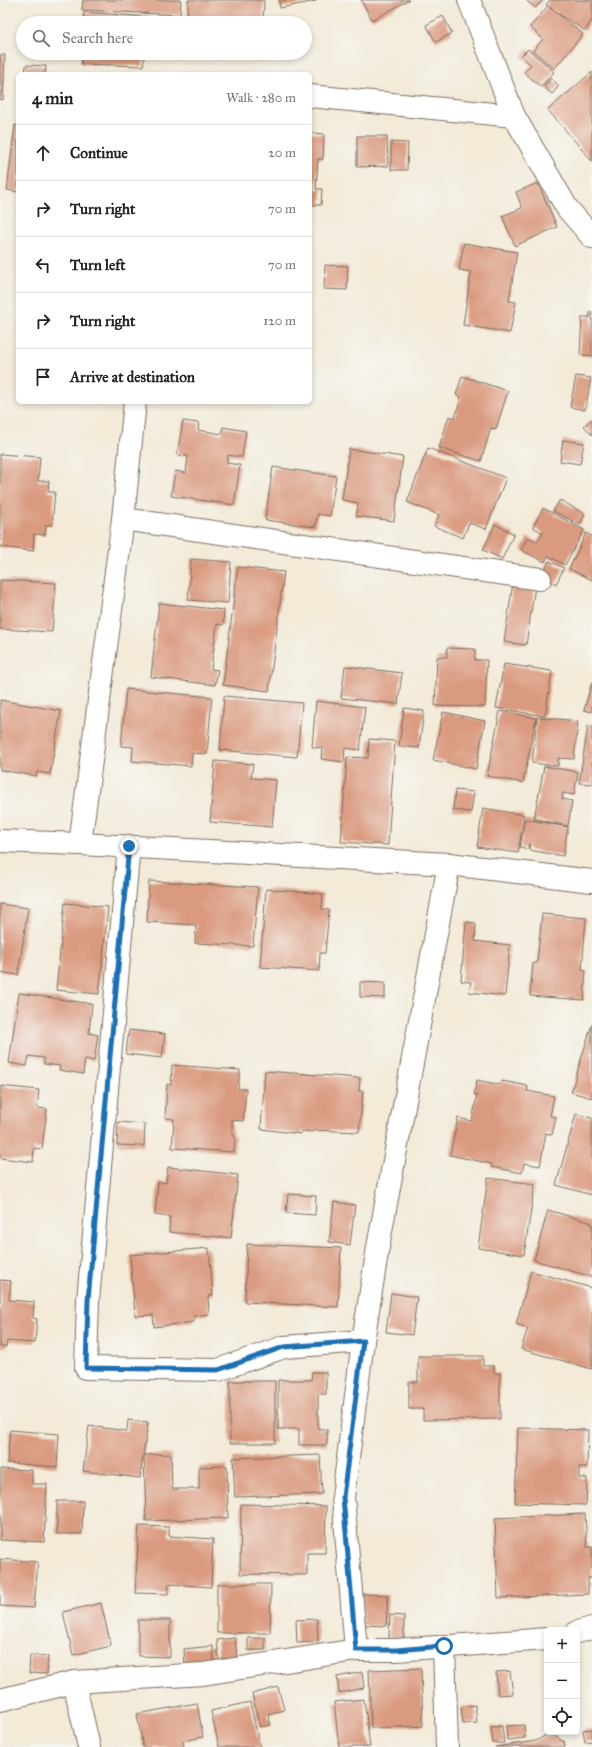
<!DOCTYPE html>
<html lang="en">
<head>
<meta charset="utf-8">
<style>
  :root { --surface:#fff; --page:#f6f6f6; --text:#222; --muted:#767676; --line:#e0e0e0 }
  body { margin:0; font-family:"IM FELL Great Primer",serif; background:var(--page); color:var(--text) }
  .controls { position:absolute; right:12px; bottom:12px; display:grid; overflow:hidden; border-radius:6px; box-shadow:0 2px 6px #0003 }
  .controls button { width:36px; height:36px; display:grid; place-items:center; padding:0; border:0; border-bottom:1px solid var(--line); background:var(--surface); color:var(--text); font:20px sans-serif }
  .stop { position:absolute; width:12px; height:12px; margin:-9px; border:3px solid #1f6fb2; border-radius:50%; background:#fff }
  .stop.end { background:#1f6fb2; border-color:#fff; box-shadow:0 1px 4px #0008 }
  .list { margin:0; padding:0; list-style:none }
  h2 { display:flex; justify-content:space-between; align-items:center; height:52px; margin:0; padding:0 16px; font-size:17px }
  h2 small { font-size:13px; font-weight:400; color:var(--muted) }
  .list li { display:grid; grid-template-columns:26px 1fr auto; gap:12px; align-items:center; box-sizing:border-box; height:56px; padding:0 16px; border-top:1px solid var(--line) }
  .list b { display:block; font-size:15px; white-space:nowrap }
  .list em { font-size:13px; font-style:normal; color:var(--muted) }
  .icon { flex:none; width:22px; height:22px; fill:none; stroke:currentColor; stroke-width:2; stroke-linecap:round; stroke-linejoin:round }
  .map { position:relative; flex:none; width:592px; height:1747px; overflow:hidden }
  .search { position:absolute; background:var(--surface); box-shadow:0 2px 6px #0003; left:16px; top:16px; width:296px; height:44px; display:flex; align-items:center; gap:10px; box-sizing:border-box; padding:0 14px; border-radius:22px; color:var(--muted); font-size:15px }
  .panel { position:absolute; background:var(--surface); box-shadow:0 2px 6px #0003; left:16px; top:72px; width:296px; height:332px; border-radius:6px }
  .map>svg:first-child { display:block }
  .building { fill:#da9a7f }
  .lines { fill:none; stroke-linecap:round; stroke-linejoin:round }
  .minor-casing { stroke:#7b6d5f; stroke-width:24 }
  .minor { stroke:#fff; stroke-width:22 }
  .route { stroke:#1f6fb2; stroke-width:5 }
</style>
</head>
<body>
<div class="map">
<svg width="592" height="1747" viewBox="0 0 592 1747">
  <rect width="100%" height="100%" fill="#f6f6f2"/>
  <filter id="ink" filterUnits="userSpaceOnUse"><feTurbulence type="fractalNoise" baseFrequency=".025" numOctaves="2"/><feDisplacementMap in="SourceGraphic" scale="8" xChannelSelector="R" yChannelSelector="G"/><feConvolveMatrix kernelMatrix="1 2 1 2 8 2 1 2 1" color-interpolation-filters="sRGB"/></filter>
  <filter id="wash" filterUnits="userSpaceOnUse"><feTurbulence type="fractalNoise" baseFrequency=".012" numOctaves="4" result="noise"/><feDisplacementMap in="SourceGraphic" scale="16" xChannelSelector="R" yChannelSelector="G"/><feGaussianBlur stdDeviation="0.9" result="paint"/><feColorMatrix in="noise" values="0 0 0 0 0 0 0 0 0 0 0 0 0 0 0 0 0 1.4 0 .05"/><feComposite in="paint" operator="in"/></filter>
  <g filter="url(#wash)">
    <rect width="100%" height="100%" fill="#f3ead8"/>
    <g id="blocks">
      <g class="building">
        <polygon points="83,0 181,0 180,15 82,10"/>
        <polygon points="188,0 264,0 263,23 187,23"/>
        <polygon points="279,0 316,0 316,1 280,8"/>
        <polygon points="361,0 409,0 372,20"/>
        <polygon points="526,0 543,0 535,8"/>
        <polygon points="550,0 592,0 592,20 585,31 549,7 583,34 554,69 533,51 543,39 530,27 548,6 546,5"/>
        <polygon points="84,12 149,17 148,23 83,23"/>
        <polygon points="443,16 452,33 436,42 426,25"/>
        <polygon points="528,49 554,72 541,87 524,72 531,65 521,56"/>
        <polygon points="82,53 145,53 143,66 81,64"/>
        <polygon points="0,55 5,55 3,100 0,99"/>
        <polygon points="26,65 46,66 45,74 25,74"/>
        <polygon points="592,72 592,161 548,110"/>
        <polygon points="551,78 559,86 552,94 544,87"/>
        <polygon points="15,125 18,126 18,192 7,190"/>
        <polygon points="310,133 324,134 323,159 318,159 316,189 322,189 321,205 310,205"/>
        <polygon points="357,136 387,136 388,166 357,167"/>
        <polygon points="391,142 408,143 407,170 391,170"/>
        <polygon points="538,183 557,227 515,246 502,216 522,208 516,192"/>
        <polygon points="464,243 517,252 509,301 516,302 510,333 463,325 471,272 459,270"/>
        <polygon points="325,265 348,266 347,290 324,289"/>
        <polygon points="590,311 592,312 592,356 580,355 582,317 590,317"/>
        <polygon points="462,376 508,391 496,429 491,428 481,461 439,448 449,416 455,418 461,397 456,395"/>
        <polygon points="576,376 591,378 585,410 570,407"/>
        <polygon points="592,419 592,435 584,426"/>
        <polygon points="183,421 199,423 198,430 222,434 223,427 246,431 242,457 228,455 227,463 240,465 234,505 171,496 175,471 186,473 188,456 177,455"/>
        <polygon points="563,440 584,443 580,464 560,461"/>
        <polygon points="428,448 506,478 486,529 469,523 463,538 434,526 439,515 407,502"/>
        <polygon points="349,449 403,457 394,521 356,516 358,503 342,500"/>
        <polygon points="0,454 40,457 38,481 49,481 48,492 55,492 52,525 46,525 45,535 34,534 33,551 0,547"/>
        <polygon points="273,467 336,476 330,516 318,514 315,527 265,520"/>
        <polygon points="560,500 585,514 580,525 553,511"/>
        <polygon points="543,508 584,530 565,565 548,556 545,562 521,550 528,537 537,542 543,533 533,527"/>
        <polygon points="495,524 514,534 502,559 483,550"/>
        <polygon points="586,533 592,536 592,580 569,569"/>
        <polygon points="191,559 231,562 228,603 188,600"/>
        <polygon points="549,561 564,568 556,584 541,576"/>
        <polygon points="238,567 284,572 269,691 223,685"/>
        <polygon points="0,580 56,583 52,632 0,629"/>
        <polygon points="513,583 535,586 526,645 504,642"/>
        <polygon points="159,603 224,610 223,625 217,624 211,669 218,670 215,685 151,677"/>
        <polygon points="447,648 475,649 475,660 487,660 485,707 435,706 437,657 447,657"/>
        <polygon points="504,664 552,671 545,716 496,708"/>
        <polygon points="345,666 402,673 398,704 341,698"/>
        <polygon points="592,682 592,712 584,710"/>
        <polygon points="126,689 212,697 207,754 192,753 191,766 132,761 133,747 121,746"/>
        <polygon points="224,696 302,703 297,757 220,750"/>
        <polygon points="0,700 61,711 50,774 37,772 36,776 0,770"/>
        <polygon points="316,701 365,707 360,750 345,748 344,762 321,759 322,748 312,747"/>
        <polygon points="404,708 424,711 419,748 399,746"/>
        <polygon points="500,711 536,718 523,783 487,776"/>
        <polygon points="443,712 485,721 476,769 433,760"/>
        <polygon points="537,717 578,721 574,759 558,758 558,766 532,763"/>
        <polygon points="588,725 592,726 592,784 579,783"/>
        <polygon points="369,739 395,741 388,845 341,842 347,757 368,758"/>
        <polygon points="215,761 253,764 251,778 276,780 272,827 210,822"/>
        <polygon points="544,766 578,772 574,795 563,793 562,799 572,801 568,826 534,819"/>
        <polygon points="455,790 474,792 471,812 453,810"/>
        <polygon points="483,808 524,815 518,853 477,847"/>
        <polygon points="525,819 568,827 563,856 529,850 529,844 528,849 520,847"/>
        <polygon points="149,881 258,887 253,946 195,943 196,925 147,922"/>
        <polygon points="266,889 323,894 322,909 329,910 325,953 320,953 319,971 260,967"/>
        <polygon points="65,903 108,907 99,994 56,990"/>
        <polygon points="0,904 28,908 18,975 0,972"/>
        <polygon points="542,914 586,918 582,970 586,971 584,1000 530,996 533,963 537,963"/>
        <polygon points="466,922 476,923 475,941 510,945 505,996 469,992 471,982 461,981"/>
        <polygon points="360,982 385,983 385,998 360,997"/>
        <polygon points="19,993 92,1004 89,1033 98,1035 94,1061 85,1059 83,1074 59,1070 60,1066 44,1064 44,1058 29,1056 27,1066 9,1063"/>
        <polygon points="592,1024 592,1098 571,1092"/>
        <polygon points="129,1030 165,1034 162,1058 126,1054"/>
        <polygon points="172,1065 240,1070 238,1089 246,1089 243,1121 232,1120 232,1135 235,1136 234,1152 172,1148 174,1119 165,1118 167,1084 171,1085"/>
        <polygon points="265,1071 360,1078 359,1091 363,1091 359,1132 314,1130 314,1132 301,1131 301,1134 261,1129"/>
        <polygon points="477,1080 500,1085 502,1081 528,1086 527,1091 554,1096 550,1116 556,1117 552,1135 546,1133 540,1166 524,1163 522,1173 491,1167 492,1164 450,1155 458,1118 472,1121 477,1095 474,1094"/>
        <polygon points="0,1086 39,1090 37,1108 47,1109 42,1149 34,1148 33,1162 0,1158"/>
        <polygon points="576,1114 592,1118 592,1195 556,1185"/>
        <polygon points="118,1122 145,1124 144,1146 117,1145"/>
        <polygon points="168,1167 238,1175 231,1238 169,1232 170,1217 155,1215 158,1182 166,1183"/>
        <polygon points="488,1178 535,1184 524,1255 478,1248"/>
        <polygon points="288,1194 316,1196 315,1215 286,1213"/>
        <polygon points="334,1202 355,1205 350,1245 329,1242"/>
        <polygon points="548,1210 592,1223 592,1277 534,1260"/>
        <polygon points="247,1244 341,1248 338,1307 245,1302"/>
        <polygon points="209,1248 213,1295 208,1296 209,1314 194,1316 194,1322 154,1327 153,1315 135,1316 130,1255"/>
        <polygon points="531,1271 592,1288 592,1369 521,1349 528,1328 516,1324"/>
        <polygon points="0,1280 11,1281 9,1300 34,1302 33,1318 37,1319 35,1343 7,1341 6,1347 0,1347"/>
        <polygon points="391,1293 417,1297 412,1335 386,1332"/>
        <polygon points="418,1356 483,1356 483,1366 494,1366 494,1373 500,1373 500,1419 423,1420 423,1409 409,1409 409,1382 418,1382"/>
        <polygon points="312,1372 326,1372 326,1394 318,1394 318,1429 327,1429 327,1445 299,1445 299,1429 278,1429 278,1380 311,1380"/>
        <rect x="230" y="1381" width="45" height="62"/>
        <polygon points="128,1420 148,1422 140,1478 83,1471 89,1426 127,1431"/>
        <polygon points="518,1428 588,1430 587,1467 579,1467 579,1478 587,1478 586,1505 515,1503"/>
        <polygon points="10,1430 59,1434 57,1467 7,1463"/>
        <polygon points="171,1454 172,1489 199,1489 199,1467 227,1466 228,1518 146,1521 144,1455"/>
        <polygon points="320,1455 322,1494 235,1497 233,1458"/>
        <polygon points="1,1469 32,1470 32,1484 47,1484 44,1542 0,1540"/>
        <polygon points="57,1501 83,1501 82,1534 57,1534"/>
        <polygon points="241,1504 326,1506 325,1553 307,1553 307,1575 240,1574"/>
        <polygon points="585,1514 587,1547 592,1547 592,1578 588,1578 588,1594 498,1598 495,1518"/>
        <polygon points="139,1526 169,1527 169,1536 213,1539 211,1587 169,1584 168,1594 135,1593"/>
        <polygon points="0,1559 38,1562 34,1608 0,1606"/>
        <polygon points="217,1584 271,1584 270,1633 217,1633"/>
        <polygon points="363,1594 388,1595 386,1626 362,1625"/>
        <polygon points="101,1603 111,1646 73,1655 63,1612"/>
        <polygon points="390,1615 404,1616 404,1639 389,1639"/>
        <polygon points="317,1619 318,1642 297,1643 296,1620"/>
        <polygon points="138,1620 170,1620 170,1657 138,1656"/>
        <polygon points="235,1638 237,1659 219,1660 217,1640"/>
        <rect x="248" y="1638" width="17" height="12"/>
        <polygon points="213,1646 214,1664 185,1666 184,1649"/>
        <polygon points="30,1655 48,1656 47,1674 29,1673"/>
        <polygon points="421,1668 423,1726 371,1728 369,1670"/>
        <polygon points="510,1671 513,1694 498,1695 496,1672"/>
        <polygon points="362,1672 364,1688 339,1693 337,1677"/>
        <polygon points="278,1687 284,1710 268,1714 271,1725 260,1727 252,1694"/>
        <polygon points="364,1699 370,1747 339,1747 334,1702"/>
        <polygon points="250,1702 260,1747 219,1747 211,1711"/>
        <polygon points="197,1703 203,1737 183,1741 184,1747 143,1747 137,1714"/>
        <polygon points="475,1705 477,1723 463,1724 461,1707"/>
        <polygon points="524,1725 525,1738 507,1740 506,1726"/>
        <polygon points="502,1726 504,1743 493,1743 491,1727"/>
        <polygon points="592,1729 592,1741 585,1742 583,1730"/>
        <polygon points="546,1735 555,1736 562,1741 564,1741 565,1747 495,1747 536,1741"/>
      </g>
    </g>
  </g>
  <g filter="url(#ink)">
    <use href="#blocks" fill-opacity="0" stroke="#7b6d5f" stroke-width="1"/>
    <g class="lines">
      <defs>
        <g id="minor">
          <polyline points="469,0 514,116 567,208 592,237"/>
          <polyline points="310,96 514,116"/>
          <polyline points="123,519 540,579"/>
          <polyline points="0,841 80,844 449,864 592,881"/>
          <polyline points="80,844 123,519 135,402"/>
          <polyline points="129,846 88,1300 86,1368 218,1370 284,1347 363,1341"/>
          <polyline points="577,1632 592,1628"/>
          <polyline points="444,1646 447,1747"/>
          <polyline points="356,1650 343,1497 363,1341 378,1247 449,864"/>
          <polyline points="74,1682 89,1747"/>
          <polyline points="0,1700 74,1682 203,1674 356,1650 396,1650 547,1639"/>
        </g>
      </defs>
      <use href="#minor" class="minor-casing"/>
      <use href="#minor" class="minor"/>
    </g>
  </g>
  <g class="lines" filter="url(#ink)">
    <polyline class="route" points="129,846 88,1300 86,1368 218,1370 284,1347 363,1341 343,1497 356,1650 396,1650 444,1646"/>
  </g>
</svg>
<div class="controls">
<button>+</button>
<button>−</button>
<button><svg class="icon" aria-label="locate" viewBox="0 0 24 24"><circle cx="12" cy="12" r="6"/><path d="M12 2v4M12 18v4M2 12h4M18 12h4"/></svg></button>
</div>
<div class="stop" style="left:444px;top:1646px"></div>
<div class="stop end" style="left:129px;top:846px"></div>
<div class="search"><svg class="icon" aria-label="search" viewBox="0 0 24 24"><circle cx="10" cy="10" r="6"/><path d="M15 15l6 6"/></svg>Search here</div>
<section class="panel">
<h2>4 min<small>Walk · 280 m</small></h2>
<ul class="list">
<li><svg class="icon" aria-label="ahead" viewBox="0 0 24 24"><path d="M12 20V5M6 11l6-6 6 6"/></svg><div><b>Continue</b></div><em>20 m</em></li>
<li><svg class="icon" aria-label="right" viewBox="0 0 24 24"><path d="M7 20v-9h11M14 6l5 5-5 5"/></svg><div><b>Turn right</b></div><em>70 m</em></li>
<li><svg class="icon" aria-label="left" viewBox="0 0 24 24"><path d="M17 20v-9H6M10 6l-5 5 5 5"/></svg><div><b>Turn left</b></div><em>70 m</em></li>
<li><svg class="icon" aria-label="right" viewBox="0 0 24 24"><path d="M7 20v-9h11M14 6l5 5-5 5"/></svg><div><b>Turn right</b></div><em>120 m</em></li>
<li><svg class="icon" aria-label="arrive" viewBox="0 0 24 24"><path d="M6 21V4h12l-3 4 3 4H6"/></svg><div><b>Arrive at destination</b></div></li>
</ul>
</section>
</div>
</body>
</html>
